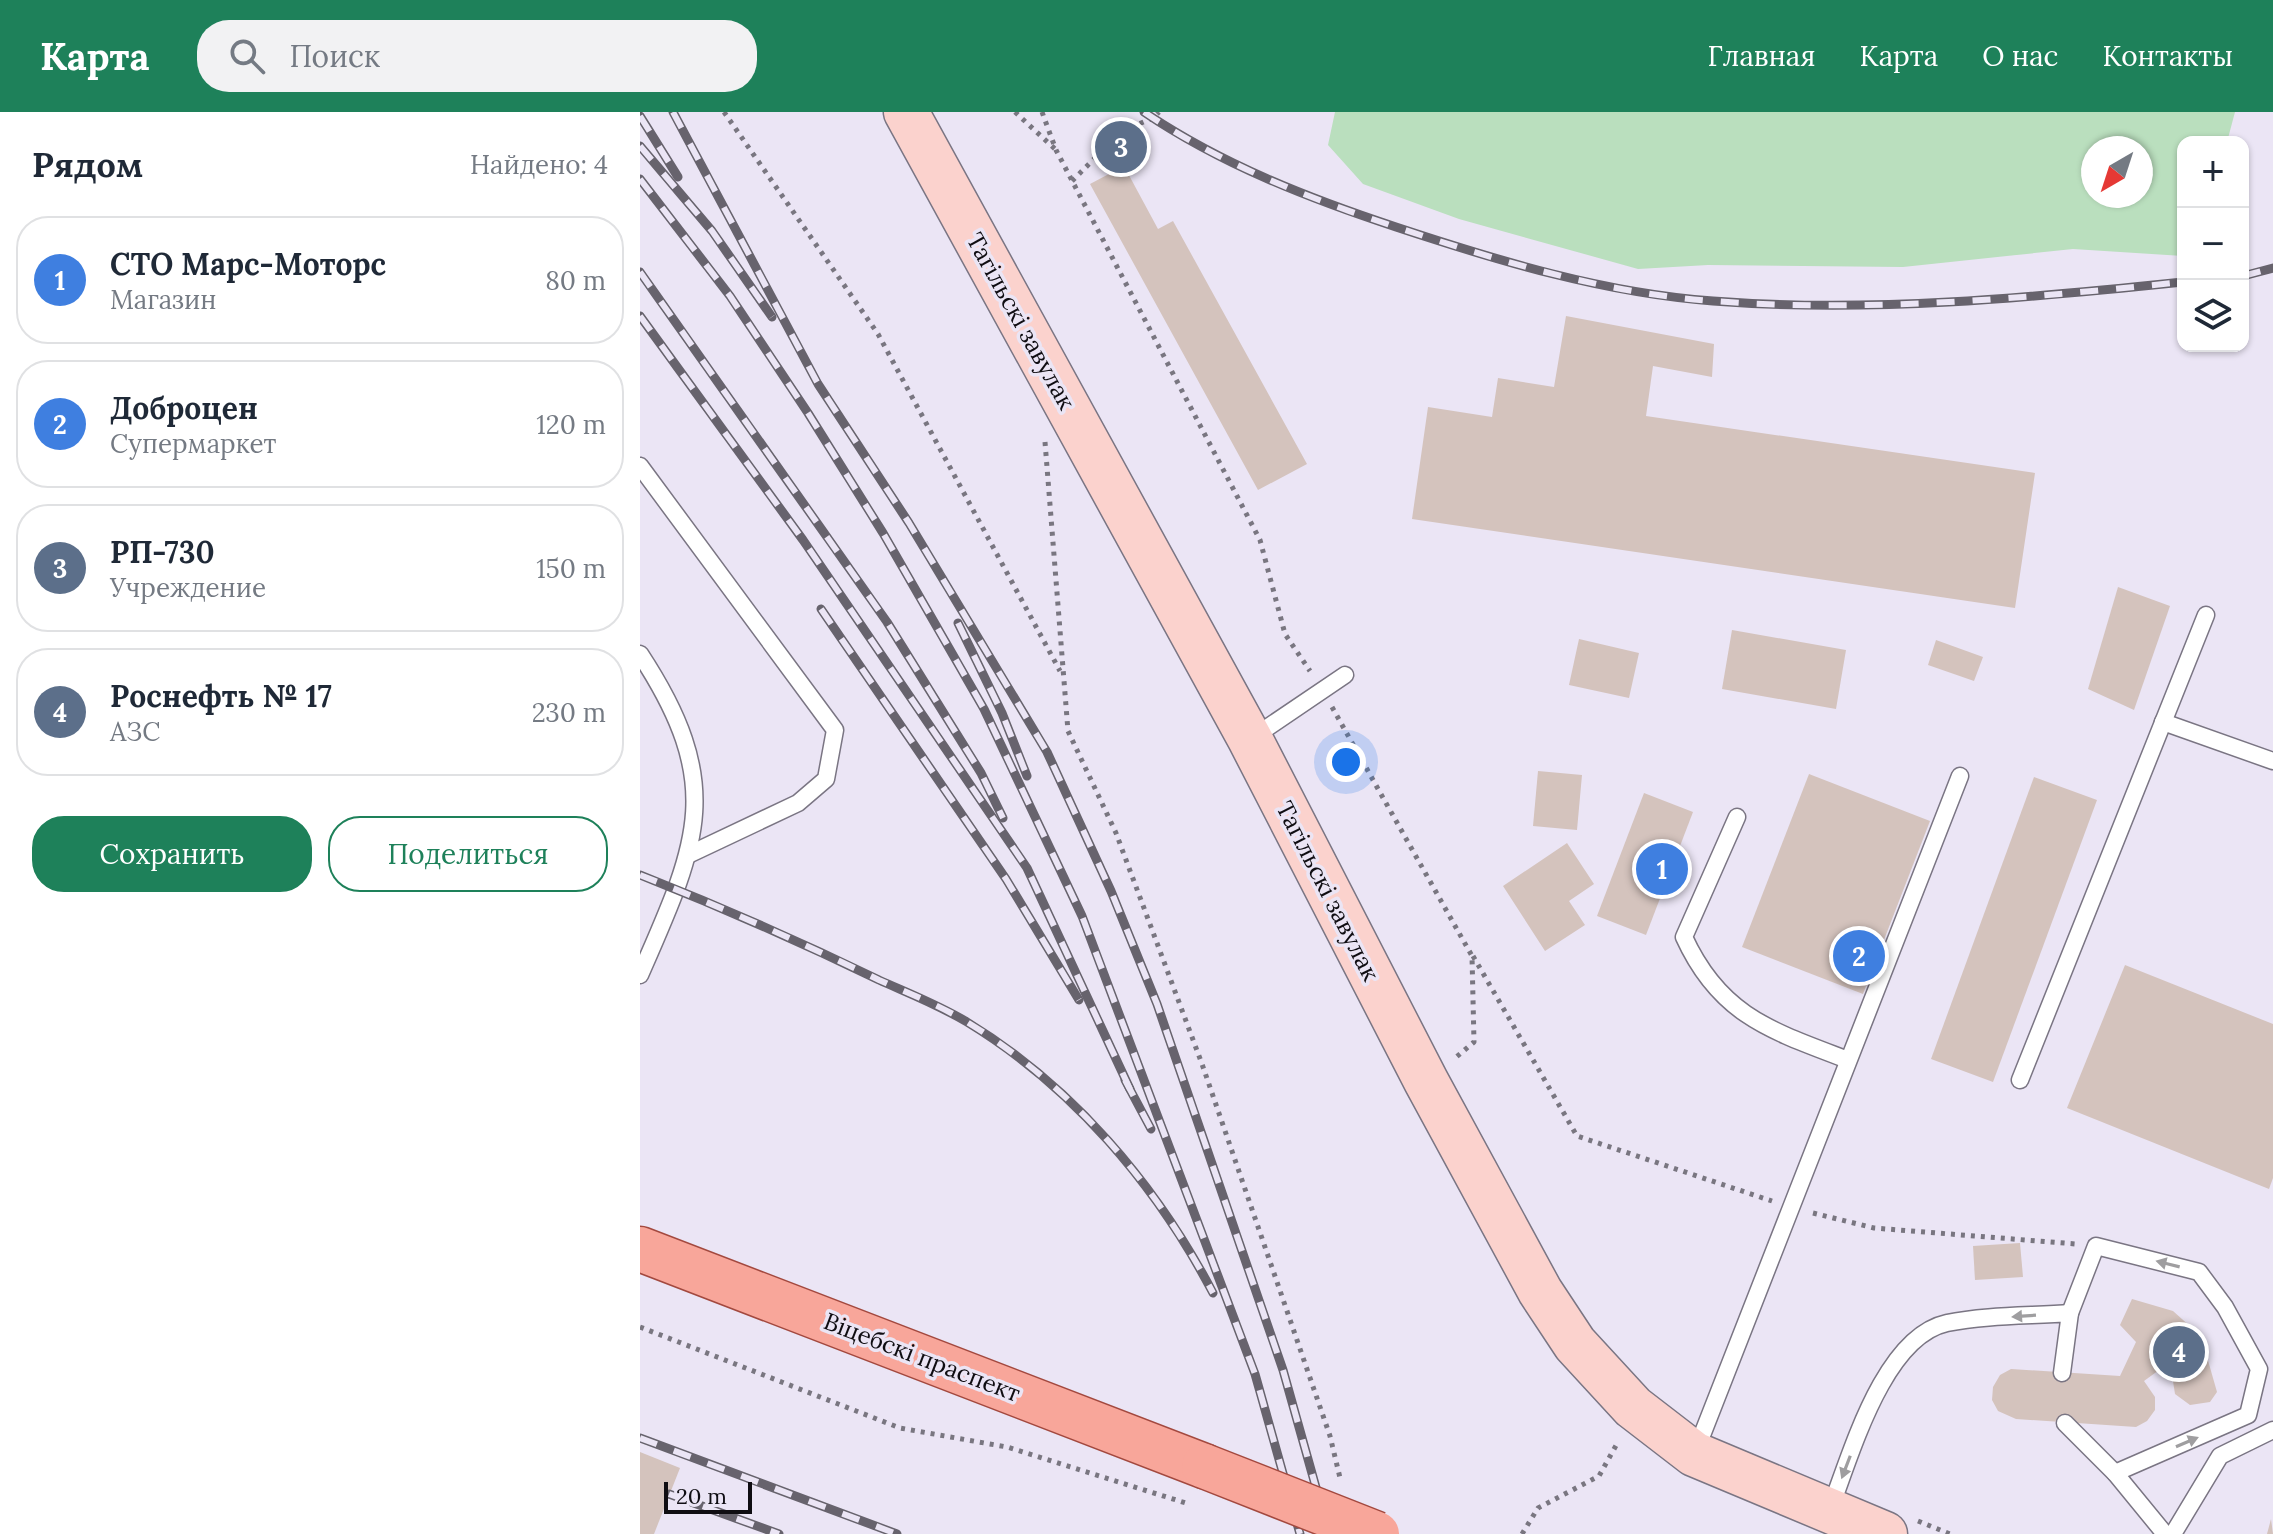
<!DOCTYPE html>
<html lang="ru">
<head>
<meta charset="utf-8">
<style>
  :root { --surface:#fff; --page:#f2f2f3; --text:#1f2937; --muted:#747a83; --line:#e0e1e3; --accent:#1e815a }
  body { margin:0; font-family:Lora,serif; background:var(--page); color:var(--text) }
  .controls { position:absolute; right:24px; top:24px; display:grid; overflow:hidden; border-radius:16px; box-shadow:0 2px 6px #0004 }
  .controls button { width:72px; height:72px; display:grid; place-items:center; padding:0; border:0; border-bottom:2px solid var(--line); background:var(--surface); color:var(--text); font:40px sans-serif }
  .compass { position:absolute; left:1441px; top:24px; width:72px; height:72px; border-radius:50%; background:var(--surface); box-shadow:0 2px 6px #0004; rotate:219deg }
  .scale { position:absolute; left:24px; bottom:20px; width:88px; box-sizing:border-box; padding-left:8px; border:4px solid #0f0d12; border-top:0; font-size:22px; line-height:28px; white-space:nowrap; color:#0f0d12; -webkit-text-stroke:6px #ebe5f5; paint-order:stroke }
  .you { position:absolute; left:706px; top:650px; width:28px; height:28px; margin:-20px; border:6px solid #fff; border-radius:50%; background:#1a73e8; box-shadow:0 0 0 12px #1a73e833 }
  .badge { display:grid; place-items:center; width:52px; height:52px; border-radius:50%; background:var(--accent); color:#fff; font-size:26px; font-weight:700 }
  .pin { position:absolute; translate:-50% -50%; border:4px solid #fff; box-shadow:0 2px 8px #0006 }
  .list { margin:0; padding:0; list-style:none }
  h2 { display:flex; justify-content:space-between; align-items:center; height:104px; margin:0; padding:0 32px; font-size:34px }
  h2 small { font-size:26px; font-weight:400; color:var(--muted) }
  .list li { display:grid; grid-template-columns:52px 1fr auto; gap:24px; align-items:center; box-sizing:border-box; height:128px; margin:0 16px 16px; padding:0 16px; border:2px solid var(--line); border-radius:32px }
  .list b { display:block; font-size:30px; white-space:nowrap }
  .list p { margin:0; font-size:26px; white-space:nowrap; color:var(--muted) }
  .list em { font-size:26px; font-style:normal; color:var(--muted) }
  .actions { display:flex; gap:16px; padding:24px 32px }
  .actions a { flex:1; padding:18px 0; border:2px solid var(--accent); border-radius:32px; text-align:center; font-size:28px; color:var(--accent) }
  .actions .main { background:var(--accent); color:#fff }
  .icon { flex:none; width:44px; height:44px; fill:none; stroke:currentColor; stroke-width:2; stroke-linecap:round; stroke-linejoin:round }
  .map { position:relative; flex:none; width:1633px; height:1422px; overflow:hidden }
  header { display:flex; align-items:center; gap:48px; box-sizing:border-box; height:112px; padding:0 40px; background:var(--accent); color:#fff }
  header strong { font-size:38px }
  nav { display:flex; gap:44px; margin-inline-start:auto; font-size:28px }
  .search { width:560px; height:72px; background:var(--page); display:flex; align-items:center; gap:20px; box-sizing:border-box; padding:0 28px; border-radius:32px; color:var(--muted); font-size:30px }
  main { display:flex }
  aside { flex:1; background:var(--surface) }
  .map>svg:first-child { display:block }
  .green { fill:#badfbe; fill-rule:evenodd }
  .building { fill:#d4c3bd }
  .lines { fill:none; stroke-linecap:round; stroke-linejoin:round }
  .service-casing { stroke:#7a7583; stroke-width:19 }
  .secondary-casing { stroke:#7a7583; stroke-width:47 }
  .primary-casing { stroke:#a3493f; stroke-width:47 }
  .path { stroke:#797680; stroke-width:5; stroke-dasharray:4 6; stroke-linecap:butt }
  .service { stroke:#fff; stroke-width:16 }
  .secondary { stroke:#fbd2cd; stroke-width:44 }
  .primary { stroke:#f8a69a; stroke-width:44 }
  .rail-casing { stroke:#67636d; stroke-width:9 }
  .rail { stroke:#ebe5f5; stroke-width:6; stroke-dasharray:18; stroke-linecap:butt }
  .primary-bridge-casing { stroke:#a3493f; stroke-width:47; stroke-linecap:butt }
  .primary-bridge { stroke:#f8a69a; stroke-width:44 }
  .oneway { fill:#9f9ea0 }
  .labels { text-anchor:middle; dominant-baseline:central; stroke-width:7; stroke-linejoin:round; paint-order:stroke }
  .street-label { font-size:24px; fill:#0f0d12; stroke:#ebe5f5 }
</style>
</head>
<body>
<header>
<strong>Карта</strong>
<div class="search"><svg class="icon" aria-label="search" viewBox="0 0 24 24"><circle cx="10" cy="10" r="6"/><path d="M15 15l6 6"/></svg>Поиск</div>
<nav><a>Главная</a><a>Карта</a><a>О нас</a><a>Контакты</a></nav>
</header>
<main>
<aside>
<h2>Рядом<small>Найдено: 4</small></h2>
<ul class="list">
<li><span class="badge" style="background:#3f7fe0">1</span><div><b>СТО Марс-Моторс</b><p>Магазин</p></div><em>80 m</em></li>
<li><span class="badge" style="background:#3f7fe0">2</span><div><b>Доброцен</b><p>Супермаркет</p></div><em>120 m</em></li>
<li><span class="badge" style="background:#5c6f8a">3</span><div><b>РП-730</b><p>Учреждение</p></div><em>150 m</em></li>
<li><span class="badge" style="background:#5c6f8a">4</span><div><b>Роснефть № 17</b><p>АЗС</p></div><em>230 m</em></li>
</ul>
<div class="actions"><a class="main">Сохранить</a><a>Поделиться</a></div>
</aside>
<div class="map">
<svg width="1633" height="1422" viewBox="0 0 1633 1422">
  <rect width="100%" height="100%" fill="#ebe5f5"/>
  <path class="green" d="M695 0H1595L1587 30H1543V144L1433 137 1263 155 1068 153 998 157 819 107 723 72 688 33ZM1453 36H1501V84H1453Z"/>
  <g class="building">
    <polygon points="484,54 518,117 533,109 667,352 618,378 450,72"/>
    <polygon points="926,204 1074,232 1072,265 1013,254 1006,304 1395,361 1375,496 772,407 788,295 852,305 858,266 914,275"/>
    <polygon points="1478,475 1530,494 1494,598 1448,577"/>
    <polygon points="1092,518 1206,538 1196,597 1082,577"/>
    <polygon points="939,527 999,541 989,586 929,573"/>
    <polygon points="1296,528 1343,545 1334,569 1288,553"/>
    <polygon points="898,659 942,663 937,718 893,714"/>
    <polygon points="1169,662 1290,709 1223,882 1102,835"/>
    <polygon points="1394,665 1457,688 1353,970 1291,947"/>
    <polygon points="1004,681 1053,700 1006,823 957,804"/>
    <polygon points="927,731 954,772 929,789 945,813 905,839 863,774"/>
    <polygon points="1485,853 1633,912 1633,1066 1629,1077 1427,996"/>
    <polygon points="1380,1131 1383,1165 1335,1168 1333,1134"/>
    <polygon points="1492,1187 1533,1199 1561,1224 1577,1280 1570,1290 1550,1293 1535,1282 1530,1250 1504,1269 1515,1285 1515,1298 1507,1309 1496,1315 1376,1307 1358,1299 1352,1288 1353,1275 1360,1263 1371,1257 1480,1264 1496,1230 1480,1213"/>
    <polygon points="0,1340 40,1356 14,1422 0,1422"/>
    <polygon points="1631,1407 1633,1422 1627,1422"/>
  </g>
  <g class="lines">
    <defs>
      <g id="service">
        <polyline points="0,354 195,618 186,667 158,691 48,743"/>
        <path d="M0 542C86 673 58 731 0 863"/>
        <polyline points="1523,610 1633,649"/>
        <polyline points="612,626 705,563"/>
        <path d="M1097 705 1044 825C1080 904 1132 919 1208 948"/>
        <polyline points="1380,968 1566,503"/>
        <polyline points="1430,1201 1456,1134 1559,1160 1585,1195 1619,1257 1608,1303 1475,1361"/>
        <polyline points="1425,1311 1475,1361 1525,1422"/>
        <polyline points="1055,1341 1320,664"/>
        <path d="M1190 1397C1211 1343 1243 1225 1307 1211 1346 1203 1390 1204 1430 1201L1422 1261"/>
        <polyline points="1533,1422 1580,1344 1633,1318"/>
      </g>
      <polyline id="secondary" points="266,0 610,627 786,969 900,1179 935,1232 993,1295 1054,1342 1245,1422"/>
      <polyline id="primary" points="0,1137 564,1354"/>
    </defs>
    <use href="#service" class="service-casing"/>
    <use href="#secondary" class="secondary-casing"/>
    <use href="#primary" class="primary-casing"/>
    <g class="path">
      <polyline points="84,0 238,222 420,559"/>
      <polyline points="375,0 415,37"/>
      <polyline points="402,0 416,38 620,428 645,522 670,559"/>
      <polyline points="432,69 482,19 513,6 519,0"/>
      <polyline points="405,330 428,619 476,721 562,952 690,1324 701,1370"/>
      <polyline points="692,595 832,844 834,930 814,947"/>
      <polyline points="833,844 937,1024 1132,1089"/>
      <polyline points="1173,1101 1234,1116 1436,1132"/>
      <polyline points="0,1215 260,1316 367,1335 549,1392"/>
      <polyline points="1278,1409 1310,1422"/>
      <polyline points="882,1422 898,1396 959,1364 978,1330"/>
    </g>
    <use href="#service" class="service"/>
    <use href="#secondary" class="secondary"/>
    <use href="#primary" class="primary"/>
    <defs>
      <g id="rail">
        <polyline points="33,0 178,272 269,411 407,640 471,779 517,892 643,1258 689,1422"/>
        <path d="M504 0C581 52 668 86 756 115 859 149 964 181 1073 189 1230 201 1387 186 1543 170"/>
        <polyline points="0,4 38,65"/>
        <polyline points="0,34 72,119 132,205"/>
        <polyline points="0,67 90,184 168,301 243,421 344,597 442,804 615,1262 660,1422"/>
        <polyline points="0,160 247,510 341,661 363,706"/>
        <polyline points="1603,164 1633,156"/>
        <polyline points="0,204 163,428 387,756 490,977"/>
        <polyline points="181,497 366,767 439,888"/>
        <polyline points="318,511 362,601 387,664"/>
        <path d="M0 763C81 795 161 830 239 868 268 881 299 893 327 910 432 974 516 1072 573 1181"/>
        <polyline points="485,968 511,1017"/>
        <polyline points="0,1326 257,1422"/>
        <polyline points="29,1382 139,1422"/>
      </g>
    </defs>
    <use href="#rail" class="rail-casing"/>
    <use href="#rail" class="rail"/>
    <defs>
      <polyline id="primary-bridge" points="564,1354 737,1422"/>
    </defs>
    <use href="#primary-bridge" class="primary-bridge-casing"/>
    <use href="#primary-bridge" class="primary-bridge"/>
  </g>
  <defs><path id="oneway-solid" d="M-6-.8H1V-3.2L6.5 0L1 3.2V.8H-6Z" transform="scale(2)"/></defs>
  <g class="oneway">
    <use href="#oneway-solid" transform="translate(1528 1152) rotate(-166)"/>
    <use href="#oneway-solid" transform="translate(1384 1204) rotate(176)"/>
    <use href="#oneway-solid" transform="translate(1547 1330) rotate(-23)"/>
    <use href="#oneway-solid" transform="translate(1206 1355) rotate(111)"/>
  </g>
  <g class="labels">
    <g class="street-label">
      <text transform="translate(381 209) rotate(61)">Тагільскі завулак</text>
      <text transform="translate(688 779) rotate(63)">Тагільскі завулак</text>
      <text transform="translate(282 1245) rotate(21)">Віцебскі праспект</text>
    </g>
  </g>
</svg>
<div class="controls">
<button>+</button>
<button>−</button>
<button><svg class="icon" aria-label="layers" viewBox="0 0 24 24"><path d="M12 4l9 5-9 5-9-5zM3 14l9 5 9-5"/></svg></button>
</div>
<svg class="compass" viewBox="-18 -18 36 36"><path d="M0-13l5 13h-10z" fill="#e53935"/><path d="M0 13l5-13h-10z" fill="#747a83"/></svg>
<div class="scale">20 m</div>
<div class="you"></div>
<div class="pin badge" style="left:1022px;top:757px;background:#3f7fe0">1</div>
<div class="pin badge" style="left:1219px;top:844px;background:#3f7fe0">2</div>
<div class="pin badge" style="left:481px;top:35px;background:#5c6f8a">3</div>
<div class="pin badge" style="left:1539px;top:1240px;background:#5c6f8a">4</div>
</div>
</main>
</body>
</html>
